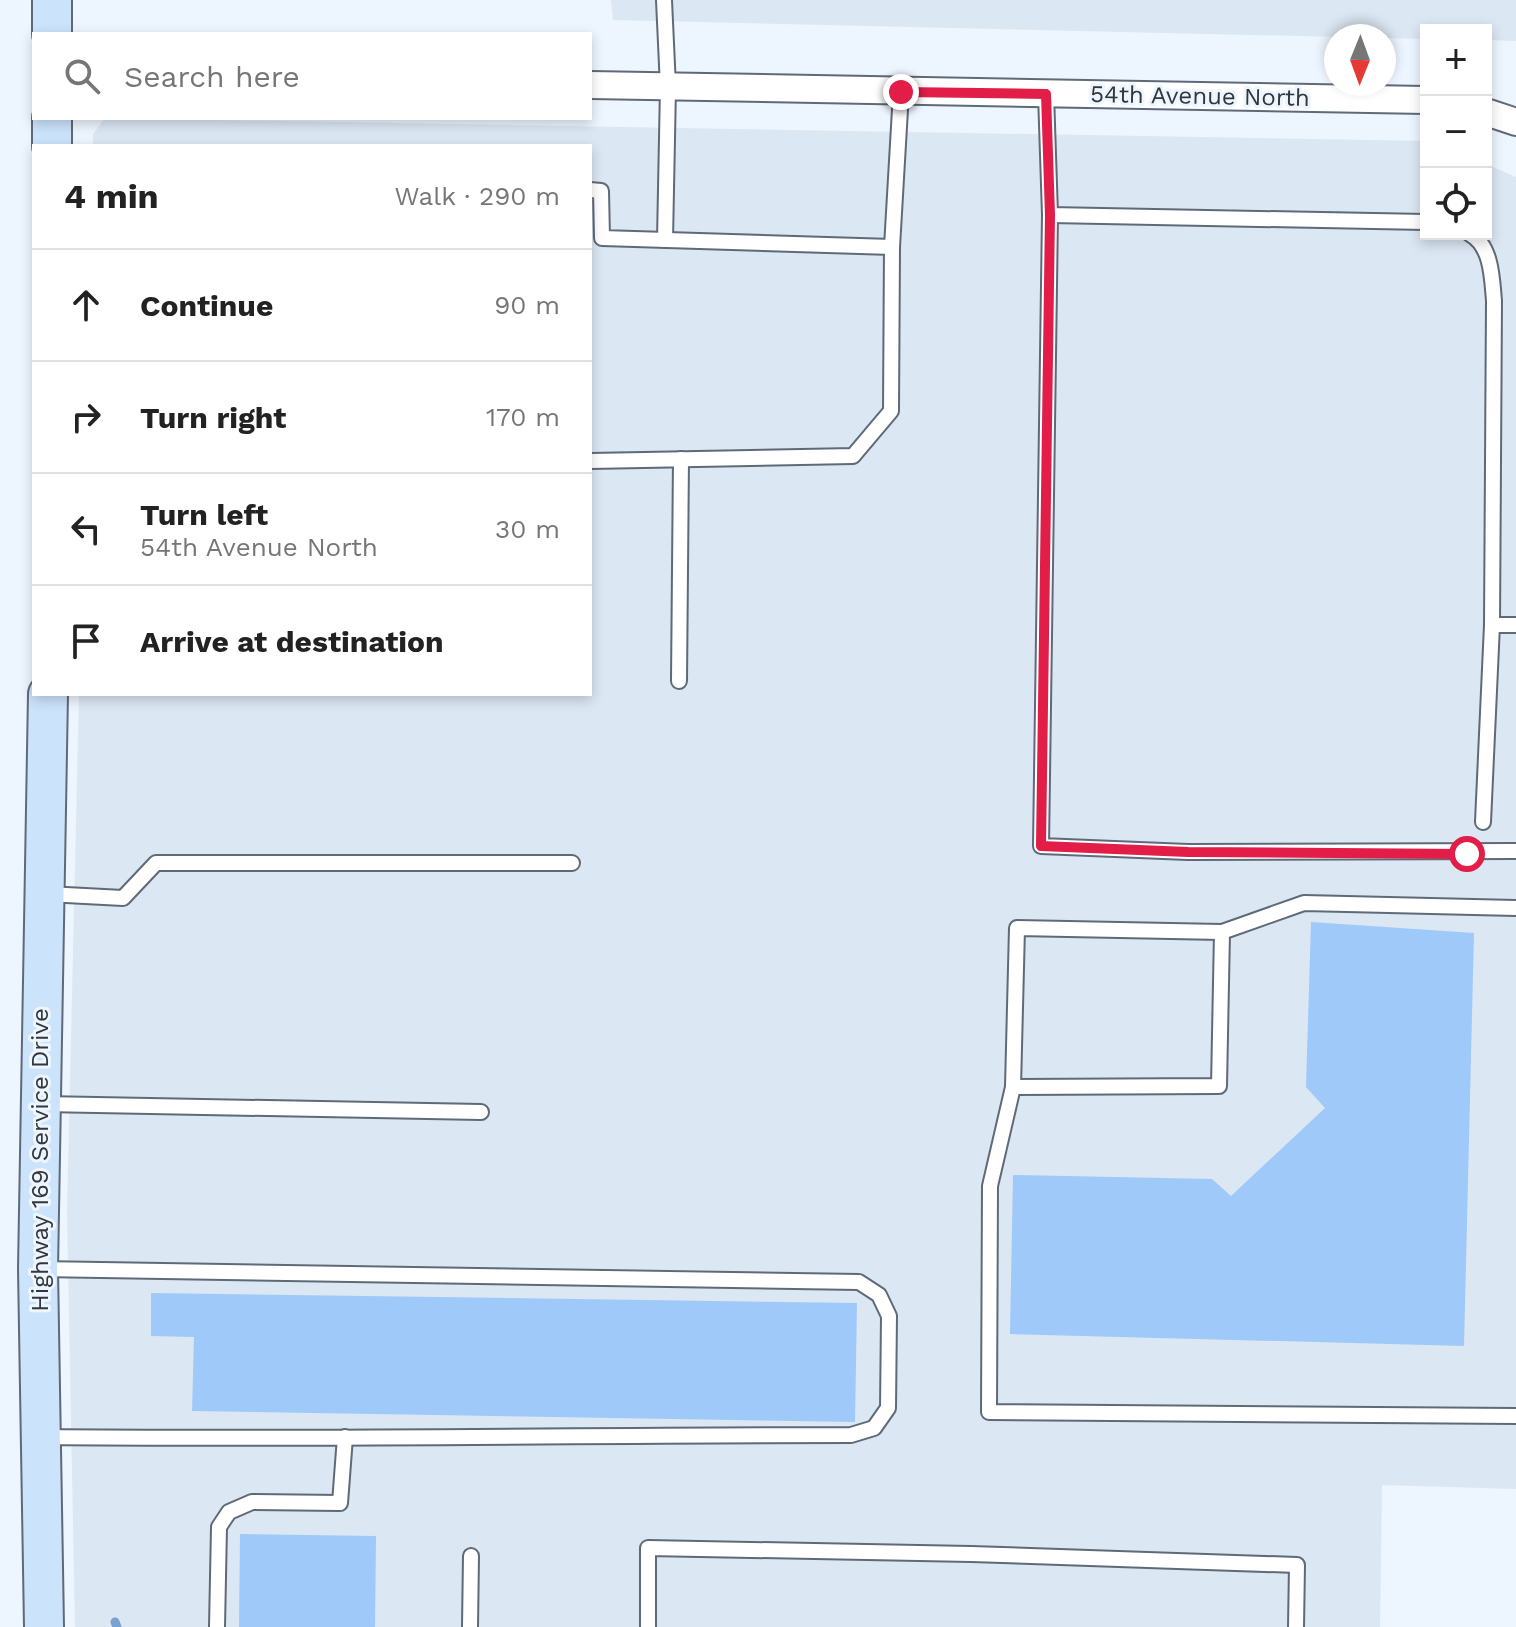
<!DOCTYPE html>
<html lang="en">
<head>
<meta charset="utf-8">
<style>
  :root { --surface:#fff; --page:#f2f2f2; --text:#222; --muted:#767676; --line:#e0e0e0 }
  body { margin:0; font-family:"Work Sans",sans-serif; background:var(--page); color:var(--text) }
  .controls { position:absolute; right:24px; top:24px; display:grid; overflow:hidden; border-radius:0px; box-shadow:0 4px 12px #0003 }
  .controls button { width:72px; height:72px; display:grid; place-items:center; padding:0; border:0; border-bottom:2px solid var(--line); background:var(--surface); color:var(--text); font:40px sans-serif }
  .compass { position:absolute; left:1324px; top:24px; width:72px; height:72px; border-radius:50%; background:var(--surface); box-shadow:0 4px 12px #0003; rotate:181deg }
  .stop { position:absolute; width:24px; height:24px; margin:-18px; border:6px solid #e11d48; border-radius:50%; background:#fff }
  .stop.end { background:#e11d48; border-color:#fff; box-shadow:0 2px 8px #0008 }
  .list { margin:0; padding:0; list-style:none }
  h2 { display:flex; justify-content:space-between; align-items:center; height:104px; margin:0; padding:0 32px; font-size:34px }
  h2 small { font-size:26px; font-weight:400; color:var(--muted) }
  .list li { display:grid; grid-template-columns:52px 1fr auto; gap:24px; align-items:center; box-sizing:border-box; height:112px; padding:0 32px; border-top:2px solid var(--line) }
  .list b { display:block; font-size:30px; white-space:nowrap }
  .list p { margin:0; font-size:26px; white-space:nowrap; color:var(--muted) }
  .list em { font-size:26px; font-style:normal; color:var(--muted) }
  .icon { flex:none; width:44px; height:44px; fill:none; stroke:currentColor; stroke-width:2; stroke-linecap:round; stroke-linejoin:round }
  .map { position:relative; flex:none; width:1516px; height:1627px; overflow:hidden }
  .search { position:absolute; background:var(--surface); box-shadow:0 4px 12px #0003; left:32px; top:32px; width:560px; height:88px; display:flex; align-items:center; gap:20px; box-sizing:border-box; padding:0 28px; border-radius:0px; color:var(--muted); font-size:30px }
  .panel { position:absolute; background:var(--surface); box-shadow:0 4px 12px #0003; left:32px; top:144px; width:560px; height:552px; border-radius:0px }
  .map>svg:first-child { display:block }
  .built { fill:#dbe7f3 }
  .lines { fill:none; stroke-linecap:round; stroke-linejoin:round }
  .stream { stroke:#7aa2d0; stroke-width:9 }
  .building { fill:#9fc9f8 }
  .lane-casing { stroke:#5f6a78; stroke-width:18 }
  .street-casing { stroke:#5f6a78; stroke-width:30 }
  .secondary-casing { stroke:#5f6a78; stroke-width:42 }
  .lane { stroke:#fff; stroke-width:14 }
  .street { stroke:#fff; stroke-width:26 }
  .secondary { stroke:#cce3fc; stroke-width:38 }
  .route { stroke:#e11d48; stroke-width:10 }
  .labels { text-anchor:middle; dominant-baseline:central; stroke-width:6; stroke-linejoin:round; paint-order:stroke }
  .street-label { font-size:24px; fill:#32373d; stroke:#edf5fe }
</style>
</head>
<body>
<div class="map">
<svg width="1516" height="1627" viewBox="0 0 1516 1627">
  <rect width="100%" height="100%" fill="#edf5fe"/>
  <g class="built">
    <polygon points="611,0 1516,0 1516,41 1486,40 1486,30 1426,30 1426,39 613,20"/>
    <polygon points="105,118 1426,141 1426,234 1486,234 1486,164 1516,177 1516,1489 1382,1485 1380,1627 75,1627 67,1211 79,694 590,694 590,146 93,146 93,134"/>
  </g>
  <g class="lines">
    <polyline class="stream" points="115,1622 117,1627"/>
  </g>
  <g class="building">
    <polygon points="1311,922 1474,933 1464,1346 1010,1334 1013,1175 1212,1179 1231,1196 1325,1108 1306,1087"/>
    <polygon points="151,1293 857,1303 855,1422 192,1411 194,1337 151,1336"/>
    <polygon points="240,1534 376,1536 375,1627 239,1627"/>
  </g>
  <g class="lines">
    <defs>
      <g id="lane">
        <polyline points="664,0 668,87 665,240"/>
        <polyline points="1046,94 1050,215 1426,222"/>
        <polyline points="590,190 601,191 602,238 892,247"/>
        <polyline points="1050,215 1041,846 1188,852 1516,851"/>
        <path d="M1470 234C1492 246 1492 279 1494 301L1492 625H1516"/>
        <polyline points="590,461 853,456 891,411 892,247 901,92"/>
        <polyline points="679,681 681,459"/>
        <polyline points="1483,822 1492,625"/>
        <polyline points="47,894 123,898 156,863 572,863"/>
        <polyline points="1516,908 1304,903 1222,932 1017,928 1013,1087 990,1186 989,1412 1516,1416"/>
        <polyline points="1013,1087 1219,1086 1222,932"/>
        <polyline points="43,1104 481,1112"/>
        <path d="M39 1269 859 1282 879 1295 889 1316 888 1408 874 1428 851 1435C582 1435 313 1440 44 1437"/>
        <polyline points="217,1627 219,1527 229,1512 252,1502 340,1503 345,1437"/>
        <polyline points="470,1627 471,1556"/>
        <polyline points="648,1627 648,1548 971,1554 1297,1565 1296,1627"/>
      </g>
      <g id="street">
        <polyline points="590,85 1426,100"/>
        <polyline points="1486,112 1516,122"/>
      </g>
      <g id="secondary">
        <polyline points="52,34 52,0"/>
        <polyline points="52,118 52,146"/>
        <polyline points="44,1627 38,1269 48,694"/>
      </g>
    </defs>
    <use href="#lane" class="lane-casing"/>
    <use href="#street" class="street-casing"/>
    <use href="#secondary" class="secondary-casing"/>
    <use href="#lane" class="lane"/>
    <use href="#street" class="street"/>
    <use href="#secondary" class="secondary"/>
  </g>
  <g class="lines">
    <polyline class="route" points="901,92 1046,94 1050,215 1041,846 1188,852 1467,854"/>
  </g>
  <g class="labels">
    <g class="street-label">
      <text transform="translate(1200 96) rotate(1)">54th Avenue North</text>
      <text transform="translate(40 1160) rotate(-90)">Highway 169 Service Drive</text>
    </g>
  </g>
</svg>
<div class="controls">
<button>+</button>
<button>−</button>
<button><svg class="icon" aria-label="locate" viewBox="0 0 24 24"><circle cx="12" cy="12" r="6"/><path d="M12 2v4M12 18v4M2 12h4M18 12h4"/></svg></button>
</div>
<svg class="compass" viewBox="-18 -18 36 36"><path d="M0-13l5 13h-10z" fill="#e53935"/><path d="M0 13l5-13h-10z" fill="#767676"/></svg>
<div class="stop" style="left:1467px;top:854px"></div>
<div class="stop end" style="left:901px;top:92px"></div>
<div class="search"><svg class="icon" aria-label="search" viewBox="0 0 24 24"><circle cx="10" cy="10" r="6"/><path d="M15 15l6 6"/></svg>Search here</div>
<section class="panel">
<h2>4 min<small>Walk · 290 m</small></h2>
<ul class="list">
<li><svg class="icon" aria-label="ahead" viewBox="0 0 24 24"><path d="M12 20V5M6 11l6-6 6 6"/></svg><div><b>Continue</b></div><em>90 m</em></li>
<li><svg class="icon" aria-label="right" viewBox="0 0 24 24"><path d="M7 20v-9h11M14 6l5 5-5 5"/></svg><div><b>Turn right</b></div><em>170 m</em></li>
<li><svg class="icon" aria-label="left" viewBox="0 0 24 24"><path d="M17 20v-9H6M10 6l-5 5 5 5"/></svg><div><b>Turn left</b><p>54th Avenue North</p></div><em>30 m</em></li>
<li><svg class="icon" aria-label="arrive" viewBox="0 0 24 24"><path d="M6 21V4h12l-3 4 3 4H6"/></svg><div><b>Arrive at destination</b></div></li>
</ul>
</section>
</div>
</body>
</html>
